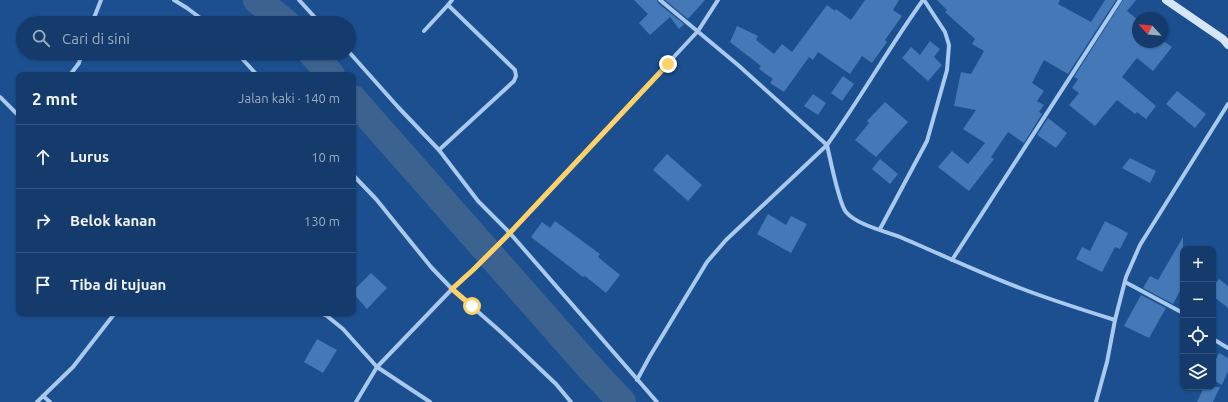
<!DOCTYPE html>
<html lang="id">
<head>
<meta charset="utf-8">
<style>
  :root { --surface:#143b6b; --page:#1d4271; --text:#f1f3f6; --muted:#9dadc1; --line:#33557e }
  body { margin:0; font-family:Ubuntu,sans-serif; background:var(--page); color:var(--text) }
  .controls { position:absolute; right:12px; bottom:12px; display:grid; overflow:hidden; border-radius:8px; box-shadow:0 1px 3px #0004 }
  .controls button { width:36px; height:36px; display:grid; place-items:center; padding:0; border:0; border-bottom:1px solid var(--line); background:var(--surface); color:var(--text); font:20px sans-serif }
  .compass { position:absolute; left:1132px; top:12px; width:36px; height:36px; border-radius:50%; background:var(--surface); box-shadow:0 1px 3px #0004; rotate:296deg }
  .stop { position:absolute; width:12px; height:12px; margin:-9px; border:3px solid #ffd166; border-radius:50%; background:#fff }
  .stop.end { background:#ffd166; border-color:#fff; box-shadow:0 1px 4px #0008 }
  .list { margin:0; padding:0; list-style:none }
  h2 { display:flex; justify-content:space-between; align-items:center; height:52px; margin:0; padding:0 16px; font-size:17px }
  h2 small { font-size:13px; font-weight:400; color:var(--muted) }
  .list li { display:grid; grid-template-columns:26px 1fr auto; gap:12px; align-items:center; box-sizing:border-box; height:64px; padding:0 16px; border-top:1px solid var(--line) }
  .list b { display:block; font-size:15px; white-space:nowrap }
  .list em { font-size:13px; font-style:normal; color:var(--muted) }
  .icon { flex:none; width:22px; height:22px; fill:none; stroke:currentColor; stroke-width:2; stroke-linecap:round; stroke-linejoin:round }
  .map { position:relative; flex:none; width:1228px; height:402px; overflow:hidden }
  .search { position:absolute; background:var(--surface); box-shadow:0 1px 3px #0004; left:16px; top:16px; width:340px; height:44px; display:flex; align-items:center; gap:10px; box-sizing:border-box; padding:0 14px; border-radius:22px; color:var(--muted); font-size:15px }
  .panel { position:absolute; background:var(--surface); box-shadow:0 1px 3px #0004; left:16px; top:72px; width:340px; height:244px; border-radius:8px }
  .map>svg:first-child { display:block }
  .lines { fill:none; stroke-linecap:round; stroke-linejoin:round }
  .river { stroke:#3c6290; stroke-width:28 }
  .building { fill:#4478b7 }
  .street { stroke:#a9c9ee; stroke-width:4 }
  .secondary { stroke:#d6e6fa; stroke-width:8 }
  .route { stroke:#ffd166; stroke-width:5 }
</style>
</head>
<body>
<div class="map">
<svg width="1228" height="402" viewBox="0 0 1228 402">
  <rect width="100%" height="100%" fill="#1b4f8f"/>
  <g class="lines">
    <g class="river">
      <polyline points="257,0 286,23"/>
      <polyline points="312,53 331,75"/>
      <polyline points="353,99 591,369 622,402"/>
    </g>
  </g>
  <g class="building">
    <polygon points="634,0 657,0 658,3 684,24 679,29 670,17 650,35 639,23 648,14"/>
    <polygon points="665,0 705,0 688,19"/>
    <polygon points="865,0 899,0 893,10 902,16 885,40 887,42 872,63 862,56 850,74 818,52 813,60 809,57 784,92 770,83 773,79 759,69 761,66 730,42 737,26 758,36 756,40 774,54 782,44 792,52 827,5 835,11 836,9 851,20"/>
    <polygon points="937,0 1060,0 1058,4 1091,22 1105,0 1116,0 1068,74 1044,60 1032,83 1044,91 1037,101 1044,105 1039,112 1042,114 1024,143 1008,132 991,157 994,159 969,191 938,167 952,151 968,164 985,143 963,129 976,110 954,106 961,72 971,74 984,51 972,44 975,39 945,12 947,10"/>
    <polygon points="1123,0 1136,0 1127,11 1138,20 1138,42 1165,42 1172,47 1153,71 1137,58 1122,77 1156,106 1146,119 1137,112 1135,114 1117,100 1095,126 1069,105 1079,93 1072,88 1078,79 1074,77"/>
    <polygon points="930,41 940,49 934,57 942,65 928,81 902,58 911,47 920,55"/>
    <polygon points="843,76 854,84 842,101 831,93"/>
    <polygon points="1177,91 1206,114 1195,128 1166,104"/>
    <polygon points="813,94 826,103 818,115 804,106"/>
    <polygon points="885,102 908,122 876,157 855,140 869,123 867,121"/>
    <polygon points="1048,118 1067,133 1056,148 1037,135"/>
    <polygon points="667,154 702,185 688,201 653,170"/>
    <polygon points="1130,158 1156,171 1150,183 1122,168"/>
    <polygon points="880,159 898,174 890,184 872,169"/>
    <polygon points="768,214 786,225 791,216 807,224 791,253 757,234"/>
    <polygon points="555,221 600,254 598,257 620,275 606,293 585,276 583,277 531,237 542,222 550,228"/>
    <polygon points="1105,221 1128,233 1120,249 1115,247 1102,272 1076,259 1082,247 1090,251"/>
    <polygon points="1183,237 1183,285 1173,304 1143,288 1150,276 1158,280"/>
    <polygon points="371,273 387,288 367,309 353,293 353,291"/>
    <polygon points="1219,279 1228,286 1228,308 1213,296 1213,287"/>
    <polygon points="1141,295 1166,308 1149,338 1124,326"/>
    <polygon points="317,339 337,350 323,373 304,362"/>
    <polygon points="1219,353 1228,358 1228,371 1222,385 1213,380 1213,365"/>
    <polygon points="1204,387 1220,387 1213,402 1197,402"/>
  </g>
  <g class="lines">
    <g class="street">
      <polyline points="174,0 187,8 207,23"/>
      <polyline points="299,0 320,23"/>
      <path d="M660 0 738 65 827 145C861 98 889 47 923 0"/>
      <polyline points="92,23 101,0"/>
      <polyline points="424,31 448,5"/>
      <polyline points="349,52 398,107 439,150 478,201 509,232 657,402"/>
      <polyline points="237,53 257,75"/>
      <polyline points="70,75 79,63 82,53"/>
      <polyline points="0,97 19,116"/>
      <polyline points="439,150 514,81 516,76 515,70 448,5 452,0"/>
      <polyline points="353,175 376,199 431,267 452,289 501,332 556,384 571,402"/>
      <polyline points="880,229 927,141 947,70 949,45 945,32 924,0"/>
      <polyline points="952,260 1120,0"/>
      <polyline points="1125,282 1183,313"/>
      <polyline points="320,313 327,316 343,329 377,367 430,402"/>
      <polyline points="1213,339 1228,348"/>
      <path d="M637 380 650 356 707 262 726 240 827 145C830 158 839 204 846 212 857 225 885 231 900 237 940 254 980 273 1020 288 1051 300 1083 310 1115 320"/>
      <polyline points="43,396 50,402"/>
      <polyline points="37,402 73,367 115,313"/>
      <polyline points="356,402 377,367 452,289 474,269 506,237 698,31 718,0"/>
      <polyline points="1096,402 1107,362 1115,320 1126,277 1140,245 1228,104"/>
    </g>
    <polyline class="secondary" points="1166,0 1223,39 1228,45"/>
  </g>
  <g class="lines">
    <polyline class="route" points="472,306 452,289 474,269 506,237 668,64"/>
  </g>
</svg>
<div class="controls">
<button>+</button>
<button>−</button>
<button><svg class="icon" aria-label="locate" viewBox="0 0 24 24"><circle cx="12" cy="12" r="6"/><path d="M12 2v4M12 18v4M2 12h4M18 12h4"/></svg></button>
<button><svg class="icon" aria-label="layers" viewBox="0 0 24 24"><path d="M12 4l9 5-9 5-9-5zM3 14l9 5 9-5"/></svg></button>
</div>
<svg class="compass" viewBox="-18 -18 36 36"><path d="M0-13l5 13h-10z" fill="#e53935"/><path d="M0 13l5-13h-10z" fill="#9dadc1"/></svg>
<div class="stop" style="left:472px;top:306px"></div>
<div class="stop end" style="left:668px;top:64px"></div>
<div class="search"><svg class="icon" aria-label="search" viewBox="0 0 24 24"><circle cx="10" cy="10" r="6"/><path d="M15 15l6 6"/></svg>Cari di sini</div>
<section class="panel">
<h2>2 mnt<small>Jalan kaki · 140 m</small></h2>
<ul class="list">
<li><svg class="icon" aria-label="ahead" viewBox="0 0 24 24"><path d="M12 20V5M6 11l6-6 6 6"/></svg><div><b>Lurus</b></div><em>10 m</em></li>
<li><svg class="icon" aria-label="right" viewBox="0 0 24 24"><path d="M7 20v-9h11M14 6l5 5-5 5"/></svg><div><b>Belok kanan</b></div><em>130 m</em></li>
<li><svg class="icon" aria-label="arrive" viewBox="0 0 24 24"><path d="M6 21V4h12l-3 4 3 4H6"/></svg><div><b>Tiba di tujuan</b></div></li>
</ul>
</section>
</div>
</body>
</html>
